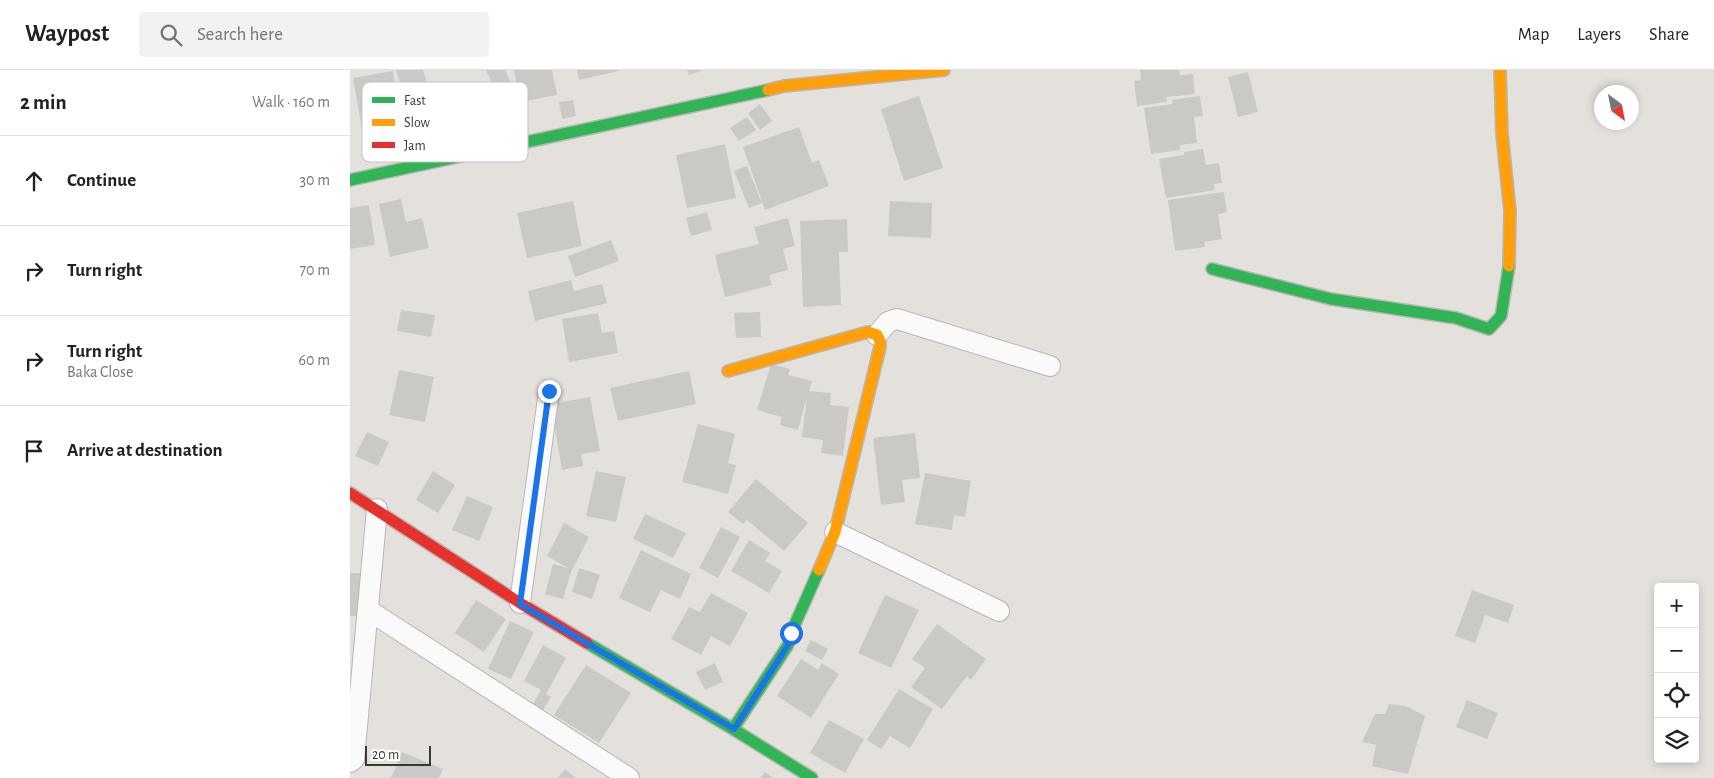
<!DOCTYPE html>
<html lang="en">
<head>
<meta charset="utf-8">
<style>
  :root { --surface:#fff; --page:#f2f2f2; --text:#202124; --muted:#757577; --line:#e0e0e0 }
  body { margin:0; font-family:"Alegreya Sans",sans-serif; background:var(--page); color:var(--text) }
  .controls { position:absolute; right:15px; bottom:15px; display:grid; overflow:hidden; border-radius:5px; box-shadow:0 2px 8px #0003 }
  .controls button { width:45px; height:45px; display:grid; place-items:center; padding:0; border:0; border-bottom:1px solid var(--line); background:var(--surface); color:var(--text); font:25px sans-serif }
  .compass { position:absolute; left:1244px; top:15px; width:45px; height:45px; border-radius:50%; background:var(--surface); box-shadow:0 2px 8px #0003; rotate:148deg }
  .scale { position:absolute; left:15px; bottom:12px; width:66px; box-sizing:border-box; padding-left:5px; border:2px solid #3a3835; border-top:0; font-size:14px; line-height:18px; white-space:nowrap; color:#3a3835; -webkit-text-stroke:4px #fff; paint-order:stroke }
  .stop { position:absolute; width:15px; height:15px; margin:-11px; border:4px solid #1a73e8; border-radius:50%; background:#fff }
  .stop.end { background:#1a73e8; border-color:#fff; box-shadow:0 1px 5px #0008 }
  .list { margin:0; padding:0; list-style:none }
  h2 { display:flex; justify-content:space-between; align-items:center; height:65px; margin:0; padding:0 20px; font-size:21px }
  h2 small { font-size:16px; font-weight:400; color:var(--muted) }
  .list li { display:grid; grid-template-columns:32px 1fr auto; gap:15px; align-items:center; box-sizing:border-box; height:90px; padding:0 20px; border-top:1px solid var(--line) }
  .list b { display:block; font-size:19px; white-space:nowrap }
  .list p { margin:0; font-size:16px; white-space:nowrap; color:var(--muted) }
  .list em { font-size:16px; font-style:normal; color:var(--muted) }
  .icon { flex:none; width:28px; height:28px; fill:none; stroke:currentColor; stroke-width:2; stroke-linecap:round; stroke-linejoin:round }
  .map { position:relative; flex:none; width:1364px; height:708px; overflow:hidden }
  header { display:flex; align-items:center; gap:30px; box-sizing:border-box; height:70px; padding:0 25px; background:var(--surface); border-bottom:1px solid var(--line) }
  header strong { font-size:24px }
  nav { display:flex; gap:28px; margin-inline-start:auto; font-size:18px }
  .search { width:350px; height:45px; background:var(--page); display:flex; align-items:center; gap:12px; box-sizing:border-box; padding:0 18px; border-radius:5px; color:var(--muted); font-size:19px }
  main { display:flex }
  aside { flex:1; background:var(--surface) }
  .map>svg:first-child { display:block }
  .building { fill:#cbc9c6 }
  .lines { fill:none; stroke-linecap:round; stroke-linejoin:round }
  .street-casing { stroke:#b8b6b3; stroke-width:22 }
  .fast-casing { stroke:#b8b6b3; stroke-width:14 }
  .slow-casing { stroke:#b8b6b3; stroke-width:14 }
  .jam-casing { stroke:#b8b6b3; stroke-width:14 }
  .street { stroke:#fbfafa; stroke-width:20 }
  .fast { stroke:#30b455; stroke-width:11 }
  .slow { stroke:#ff9f0a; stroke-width:11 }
  .jam { stroke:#e5322d; stroke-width:11 }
  .route { stroke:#1a73e8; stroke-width:6 }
  .key { fill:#fff; stroke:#c4c3c2; stroke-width:1 }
  .key-label { font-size:14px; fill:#3a3835 }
</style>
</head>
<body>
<header>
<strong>Waypost</strong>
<div class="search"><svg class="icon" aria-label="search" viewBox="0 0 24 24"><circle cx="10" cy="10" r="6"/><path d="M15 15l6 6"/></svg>Search here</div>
<nav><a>Map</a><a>Layers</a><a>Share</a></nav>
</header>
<main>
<aside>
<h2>2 min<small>Walk · 160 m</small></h2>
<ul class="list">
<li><svg class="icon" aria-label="ahead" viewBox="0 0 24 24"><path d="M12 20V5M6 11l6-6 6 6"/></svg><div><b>Continue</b></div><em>30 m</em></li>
<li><svg class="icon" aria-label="right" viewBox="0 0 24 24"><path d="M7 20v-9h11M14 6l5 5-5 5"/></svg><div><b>Turn right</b></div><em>70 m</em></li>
<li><svg class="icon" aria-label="right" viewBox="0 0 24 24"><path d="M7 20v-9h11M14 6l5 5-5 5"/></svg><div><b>Turn right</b><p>Baka Close</p></div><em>60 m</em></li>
<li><svg class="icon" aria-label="arrive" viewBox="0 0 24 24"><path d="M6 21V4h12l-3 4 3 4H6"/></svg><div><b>Arrive at destination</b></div></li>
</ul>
</aside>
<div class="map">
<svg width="1364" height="708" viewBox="0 0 1364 708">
  <rect width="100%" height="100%" fill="#e4e1dd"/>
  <g class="building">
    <polygon points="46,0 73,0 95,70 71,78"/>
    <polygon points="136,0 155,0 173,38 157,45"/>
    <polygon points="164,0 202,0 207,25 170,32"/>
    <polygon points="227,0 268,0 268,1 229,10"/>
    <polygon points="337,0 354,0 339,5"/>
    <polygon points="790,0 829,0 830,5 843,4 845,24 816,27 817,32 787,36 784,11 791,10"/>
    <polygon points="43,1 52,57 13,64 3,8"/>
    <polygon points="898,2 908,42 888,47 878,7"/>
    <polygon points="569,26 593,98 554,111 531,39"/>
    <polygon points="850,26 853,46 844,47 847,73 830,75 830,80 801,84 794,38 823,34 822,30"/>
    <polygon points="223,30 226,46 212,49 209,32"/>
    <polygon points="410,34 422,51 410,60 398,43"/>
    <polygon points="397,47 406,60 389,71 380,58"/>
    <polygon points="449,57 462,93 469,90 479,116 415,140 393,77"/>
    <polygon points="375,74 386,128 337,138 326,85"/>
    <polygon points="853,79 856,95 869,93 872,113 864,114 865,120 816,128 809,89 834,85 834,82"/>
    <polygon points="397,96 412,133 399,138 384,101"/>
    <polygon points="874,122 877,142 868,144 872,169 854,172 855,177 825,181 818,130"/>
    <polygon points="51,129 56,152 72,148 79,178 40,187 29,134"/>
    <polygon points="223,131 232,176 177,188 167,143"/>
    <polygon points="540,131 582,133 581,168 538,166"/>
    <polygon points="19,135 25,175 0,179 0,138"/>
    <polygon points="357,142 362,160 341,166 336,148"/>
    <polygon points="438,148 445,176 433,179 438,200 419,205 422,215 375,227 365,185 409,174 404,157"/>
    <polygon points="497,149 498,182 489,182 491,235 453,237 450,151"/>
    <polygon points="261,170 269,191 225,207 218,186"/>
    <polygon points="221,210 224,221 252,214 257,233 185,251 178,221"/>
    <polygon points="51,240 85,245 81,267 47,261"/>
    <polygon points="410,242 411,267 386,268 384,243"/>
    <polygon points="248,243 252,263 264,261 268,283 219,292 212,249"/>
    <polygon points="421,294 440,299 438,305 462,311 459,321 481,323 480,335 499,337 493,386 471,383 473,370 452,367 457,327 448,360 430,355 432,347 407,340"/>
    <polygon points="49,300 84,307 75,352 39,345"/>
    <polygon points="339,301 346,334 268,351 260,318"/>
    <polygon points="240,327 250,381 231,384 233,396 212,400 201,334"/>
    <polygon points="348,354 385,364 378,393 386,395 378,424 332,412"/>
    <polygon points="17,362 39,372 28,396 5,386"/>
    <polygon points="565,363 570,408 552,410 555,432 531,435 523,368"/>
    <polygon points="83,401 105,415 88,443 66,430"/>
    <polygon points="246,401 276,407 266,452 236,446"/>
    <polygon points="575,403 621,411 615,447 604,445 602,460 565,454"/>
    <polygon points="406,409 458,453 434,481 397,450 393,454 378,442"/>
    <polygon points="117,426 143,437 129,471 102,460"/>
    <polygon points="295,444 336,463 323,488 283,469"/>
    <polygon points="214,453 239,467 222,500 197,486"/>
    <polygon points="371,457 390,467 368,508 349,498"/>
    <polygon points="399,470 420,483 415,491 432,501 419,523 381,501"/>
    <polygon points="291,480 341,504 330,529 311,520 300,542 269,528"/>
    <polygon points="203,494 222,499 213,529 195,524"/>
    <polygon points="229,498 250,505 242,529 222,522"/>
    <polygon points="0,503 15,503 14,546 0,546"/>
    <polygon points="1122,520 1164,535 1158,553 1135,545 1125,573 1105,566"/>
    <polygon points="361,523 398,543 380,576 361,566 351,585 321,569 339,537 350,542"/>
    <polygon points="535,525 569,540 541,598 508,583"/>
    <polygon points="126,530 156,549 134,582 105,563"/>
    <polygon points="160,551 184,562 161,609 138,599"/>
    <polygon points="587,554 636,589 621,610 617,606 592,639 561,617 575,598 562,589"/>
    <polygon points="461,570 478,579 472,590 455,581"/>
    <polygon points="193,575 216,588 196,624 201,627 193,640 183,634 191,620 174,611"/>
    <polygon points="451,589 468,600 472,593 489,604 461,648 427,626"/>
    <polygon points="365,593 373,612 355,620 346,602"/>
    <polygon points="236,595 281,623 249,673 204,645"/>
    <polygon points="549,619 583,639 560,678 540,666 531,679 517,670"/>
    <polygon points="1117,630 1148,643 1137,669 1106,657"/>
    <polygon points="1039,634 1056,636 1075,646 1058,704 1022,696 1026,675 1012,672 1025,644 1035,644"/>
    <polygon points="479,650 514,669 495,703 460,683"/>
    <polygon points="52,682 93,699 89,708 41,708"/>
    <polygon points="215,699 226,708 208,708"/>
    <polygon points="415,702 423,708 410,708"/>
  </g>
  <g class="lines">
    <defs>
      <g id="street">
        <polyline points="527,265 538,252 547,249 700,296"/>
        <polyline points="485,462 649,541"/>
        <polyline points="170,533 199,321"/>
        <polyline points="18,540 279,708"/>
        <polyline points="0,692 4,689 27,439"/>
      </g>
      <g id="fast">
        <polyline points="0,110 418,20"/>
        <polyline points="862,199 981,229 1106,248 1139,259 1151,246 1159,196"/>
        <polyline points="237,573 383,659 462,708"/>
        <polyline points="383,659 438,575 441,563 469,500"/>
      </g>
      <g id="slow">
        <polyline points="1150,0 1152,64 1160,141 1159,196"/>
        <polyline points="418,20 434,16 594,0"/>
        <polyline points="378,301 518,262 527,265 530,271 530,277 485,462 469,500"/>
      </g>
      <polyline id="jam" points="0,423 170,533 237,573"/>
    </defs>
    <use href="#street" class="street-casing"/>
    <use href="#fast" class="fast-casing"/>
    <use href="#slow" class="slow-casing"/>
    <use href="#jam" class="jam-casing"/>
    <use href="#street" class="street"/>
    <use href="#fast" class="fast"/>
    <use href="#slow" class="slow"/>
    <use href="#jam" class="jam"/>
  </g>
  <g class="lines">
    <polyline class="route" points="199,321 170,534 384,659 438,575 441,563"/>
  </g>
  <rect x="12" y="12" width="166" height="80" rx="8" class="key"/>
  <rect x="22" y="27" width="23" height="6" fill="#30b455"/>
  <rect x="22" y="49" width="23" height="7" fill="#ff9f0a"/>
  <rect x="22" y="72" width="23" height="6" fill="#e5322d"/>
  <g class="key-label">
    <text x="54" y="35">Fast</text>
    <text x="54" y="57">Slow</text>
    <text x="54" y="80">Jam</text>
  </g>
</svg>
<div class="controls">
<button>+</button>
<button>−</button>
<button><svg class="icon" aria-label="locate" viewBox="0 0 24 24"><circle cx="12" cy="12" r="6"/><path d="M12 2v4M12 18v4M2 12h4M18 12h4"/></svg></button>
<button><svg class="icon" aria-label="layers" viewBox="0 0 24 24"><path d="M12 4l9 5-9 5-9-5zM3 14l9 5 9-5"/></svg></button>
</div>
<svg class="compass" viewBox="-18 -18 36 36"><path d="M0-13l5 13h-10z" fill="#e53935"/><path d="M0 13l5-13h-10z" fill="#757577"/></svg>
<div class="scale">20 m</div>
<div class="stop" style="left:441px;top:563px"></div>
<div class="stop end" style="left:199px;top:321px"></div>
</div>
</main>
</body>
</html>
